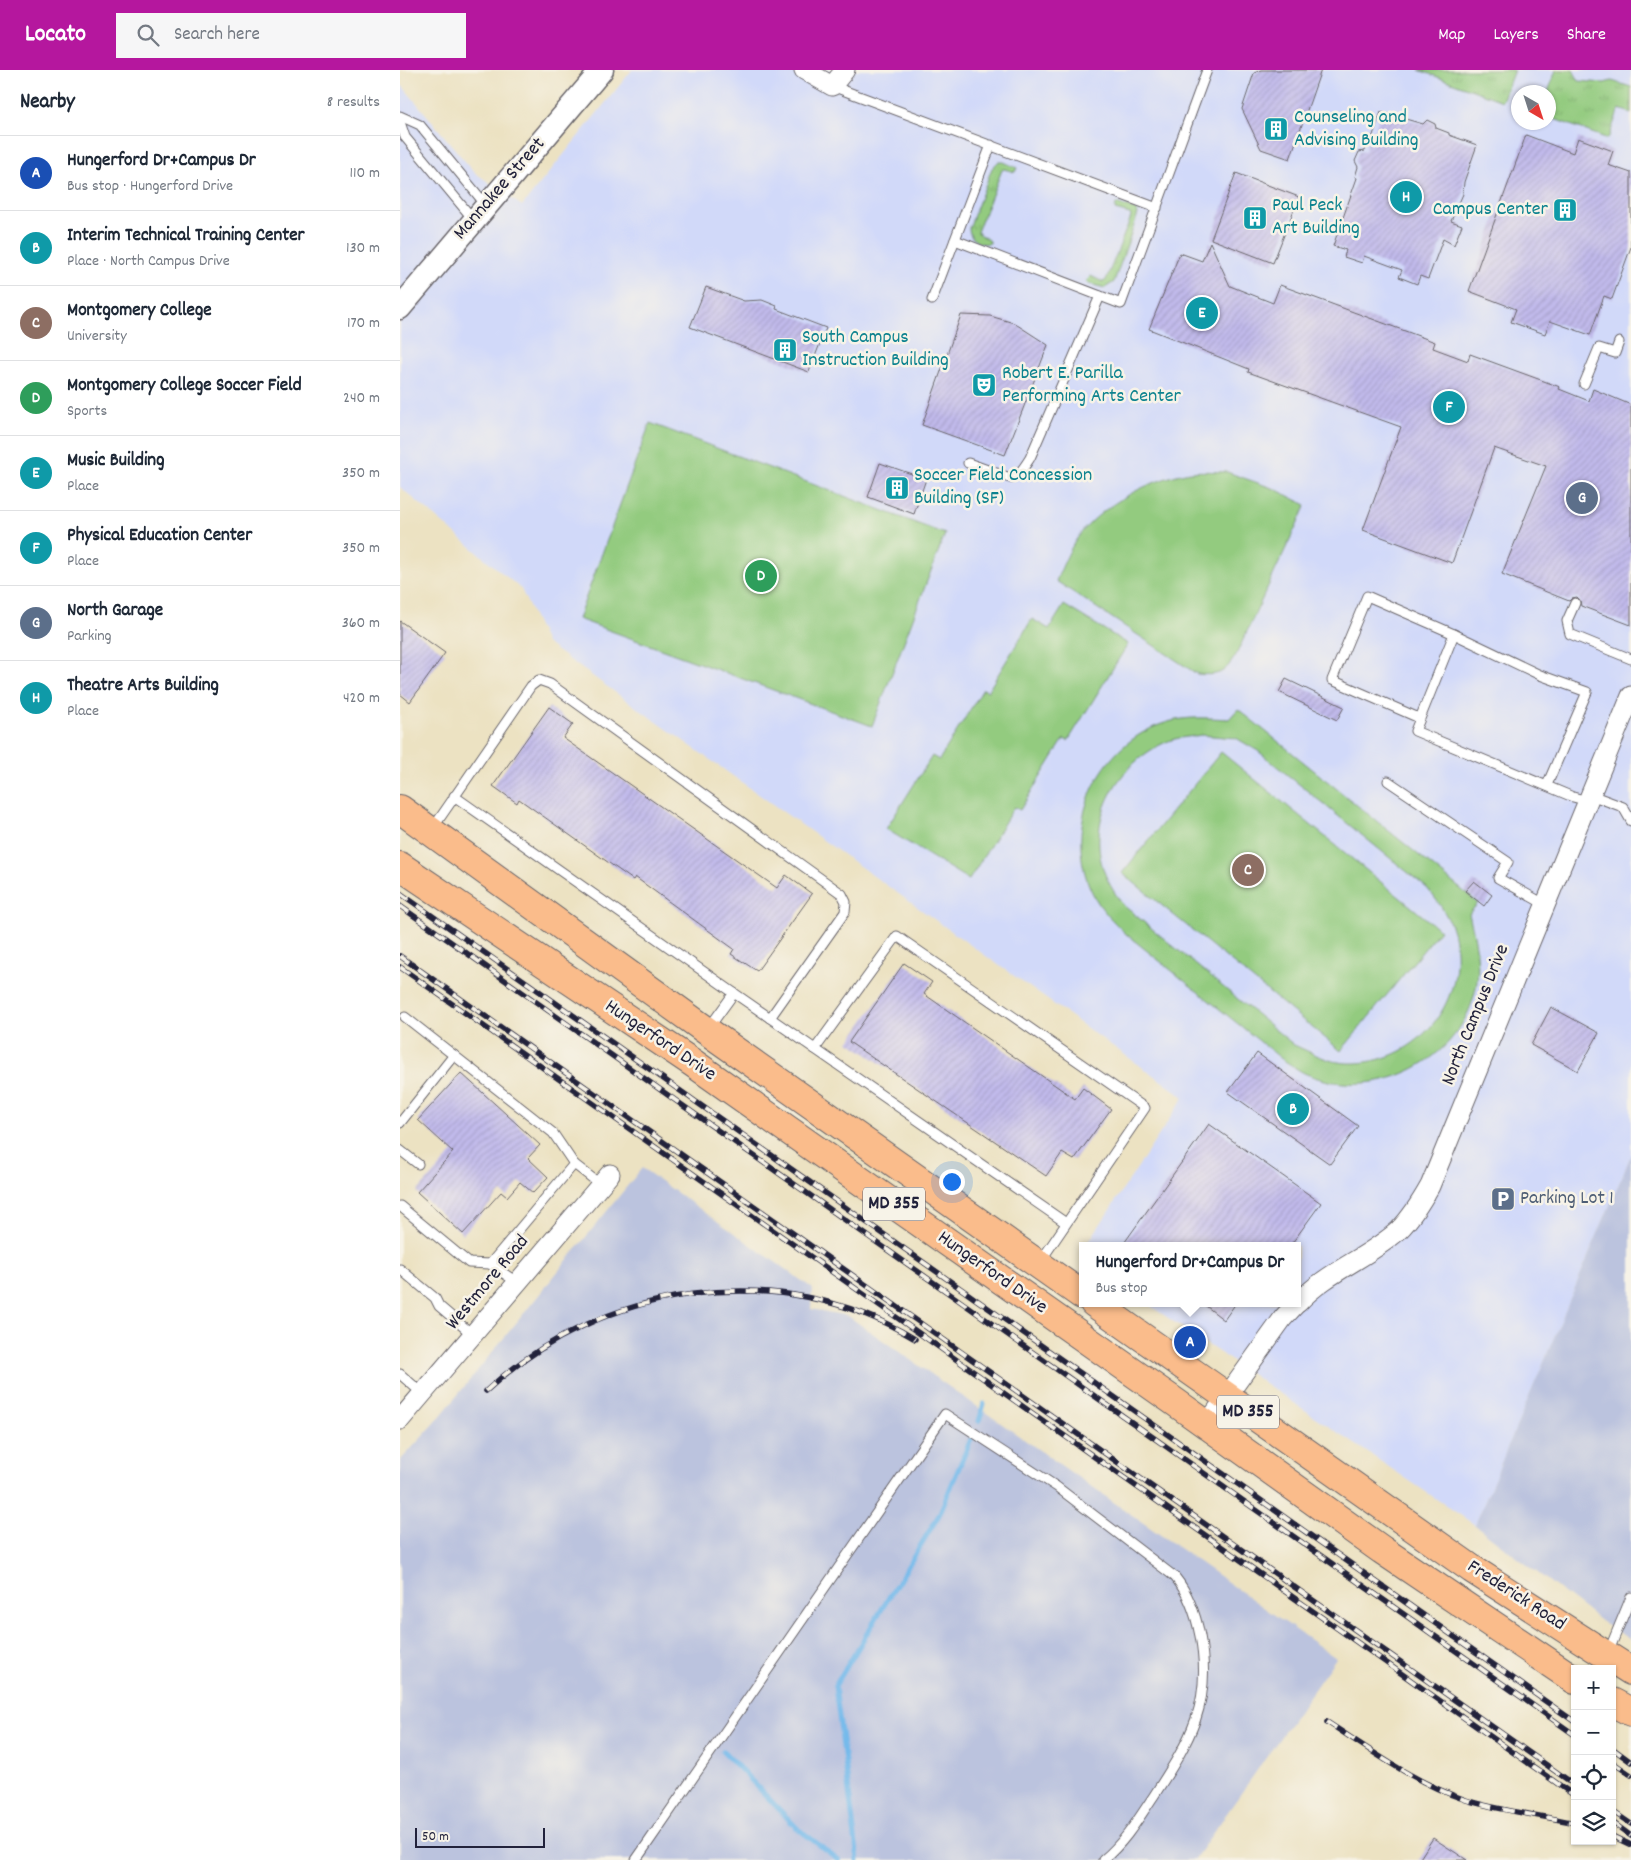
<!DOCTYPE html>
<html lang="en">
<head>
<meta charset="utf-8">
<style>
  :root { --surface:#fff; --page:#f6f6f7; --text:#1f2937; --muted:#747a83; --line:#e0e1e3; --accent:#b5179e }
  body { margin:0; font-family:Dekko,sans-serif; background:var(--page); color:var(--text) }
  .controls { position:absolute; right:15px; bottom:15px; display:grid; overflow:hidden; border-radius:0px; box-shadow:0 1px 4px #0004 }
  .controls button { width:45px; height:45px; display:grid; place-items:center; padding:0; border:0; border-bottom:1px solid var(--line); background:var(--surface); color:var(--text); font:25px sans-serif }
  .compass { position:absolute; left:1111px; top:15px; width:45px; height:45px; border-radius:50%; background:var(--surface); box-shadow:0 1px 4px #0004; rotate:141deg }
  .scale { position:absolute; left:15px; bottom:12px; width:130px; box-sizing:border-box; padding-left:5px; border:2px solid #22223b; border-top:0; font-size:14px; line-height:18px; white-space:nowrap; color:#22223b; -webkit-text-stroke:4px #f7f3e8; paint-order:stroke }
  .you { position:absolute; left:551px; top:1111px; width:18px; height:18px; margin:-12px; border:4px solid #fff; border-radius:50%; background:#1a73e8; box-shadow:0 0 0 8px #1a73e833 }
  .badge { display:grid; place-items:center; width:32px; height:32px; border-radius:50%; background:var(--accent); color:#fff; font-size:16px; font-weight:700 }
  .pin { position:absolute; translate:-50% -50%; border:2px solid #fff; box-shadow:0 1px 5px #0006 }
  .popup { position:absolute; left:679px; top:1172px; width:222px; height:65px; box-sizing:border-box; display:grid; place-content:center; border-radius:0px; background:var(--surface); filter:drop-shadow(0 1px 4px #0005); font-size:16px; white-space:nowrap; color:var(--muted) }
  .popup b { font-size:19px; color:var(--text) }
  .popup::after { content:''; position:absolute; left:50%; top:100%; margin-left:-10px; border:10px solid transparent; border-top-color:var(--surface) }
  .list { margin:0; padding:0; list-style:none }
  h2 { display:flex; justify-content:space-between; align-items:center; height:65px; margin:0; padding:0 20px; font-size:21px }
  h2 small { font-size:16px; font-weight:400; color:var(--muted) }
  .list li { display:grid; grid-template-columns:32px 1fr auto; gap:15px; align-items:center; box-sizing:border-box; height:75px; padding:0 20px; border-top:1px solid var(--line) }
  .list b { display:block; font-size:19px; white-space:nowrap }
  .list p { margin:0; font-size:16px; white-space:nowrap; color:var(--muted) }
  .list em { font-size:16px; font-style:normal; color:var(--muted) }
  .icon { flex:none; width:28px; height:28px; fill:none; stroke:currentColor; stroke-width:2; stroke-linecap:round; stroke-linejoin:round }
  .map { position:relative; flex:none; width:1231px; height:1790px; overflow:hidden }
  header { display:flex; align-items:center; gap:30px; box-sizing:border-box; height:70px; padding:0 25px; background:var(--accent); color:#fff }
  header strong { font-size:24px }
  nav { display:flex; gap:28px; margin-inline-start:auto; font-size:18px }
  .search { width:350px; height:45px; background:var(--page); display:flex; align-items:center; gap:12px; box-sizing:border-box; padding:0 18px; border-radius:0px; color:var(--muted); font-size:19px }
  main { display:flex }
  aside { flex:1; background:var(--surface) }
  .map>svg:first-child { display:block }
  .built { fill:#d1d9f9; fill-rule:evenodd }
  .industrial { fill:#bbc3de }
  .grass { fill:url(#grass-tufts); stroke:#5a765d }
  .pitch { fill:#93cb7f; stroke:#5a765d; fill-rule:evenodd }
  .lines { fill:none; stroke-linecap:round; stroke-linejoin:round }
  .stream { stroke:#74baeb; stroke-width:5 }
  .building { fill:url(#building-hatch) }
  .service-casing { stroke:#69656a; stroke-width:11 }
  .minor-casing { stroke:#69656a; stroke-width:21 }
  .tertiary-casing { stroke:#69656a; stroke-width:25 }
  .primary-casing { stroke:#69656a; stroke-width:30 }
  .service { stroke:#fff; stroke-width:9 }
  .minor { stroke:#fff; stroke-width:19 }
  .tertiary { stroke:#fff; stroke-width:22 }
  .primary { stroke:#fabc8b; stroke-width:28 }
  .rail-casing { stroke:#22223b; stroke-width:5.5 }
  .rail { stroke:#f7f3e8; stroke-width:4; stroke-dasharray:11; stroke-linecap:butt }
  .labels { text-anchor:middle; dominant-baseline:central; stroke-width:5; stroke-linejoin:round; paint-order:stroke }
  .shield { fill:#f7f3e8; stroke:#62616f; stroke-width:1 }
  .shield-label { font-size:19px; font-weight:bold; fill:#22223b }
  .culture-label { font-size:20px; fill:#0d838f; stroke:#f7f3e8; text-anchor:start }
  .street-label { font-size:20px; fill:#22223b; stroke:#f7f3e8 }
  .service-label { font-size:20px; fill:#4e5e75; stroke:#f7f3e8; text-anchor:start }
</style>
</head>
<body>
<header>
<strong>Locato</strong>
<div class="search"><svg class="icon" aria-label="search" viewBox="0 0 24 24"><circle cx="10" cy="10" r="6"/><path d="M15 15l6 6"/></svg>Search here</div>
<nav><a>Map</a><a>Layers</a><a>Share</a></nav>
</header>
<main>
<aside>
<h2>Nearby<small>8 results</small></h2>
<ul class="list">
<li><span class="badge" style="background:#1a4fb4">A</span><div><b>Hungerford Dr+Campus Dr</b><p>Bus stop · Hungerford Drive</p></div><em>110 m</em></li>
<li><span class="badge" style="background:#0f9aa8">B</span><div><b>Interim Technical Training Center</b><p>Place · North Campus Drive</p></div><em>130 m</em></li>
<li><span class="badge" style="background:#8d6e63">C</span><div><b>Montgomery College</b><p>University</p></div><em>170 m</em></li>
<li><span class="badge" style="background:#2e9e5b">D</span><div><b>Montgomery College Soccer Field</b><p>Sports</p></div><em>240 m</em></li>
<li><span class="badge" style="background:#0f9aa8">E</span><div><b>Music Building</b><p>Place</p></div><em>350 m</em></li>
<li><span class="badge" style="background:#0f9aa8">F</span><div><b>Physical Education Center</b><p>Place</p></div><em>350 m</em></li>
<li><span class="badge" style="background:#5c6f8a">G</span><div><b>North Garage</b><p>Parking</p></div><em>360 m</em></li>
<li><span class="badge" style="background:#0f9aa8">H</span><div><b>Theatre Arts Building</b><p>Place</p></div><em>420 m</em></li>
</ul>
</aside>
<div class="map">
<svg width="1231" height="1790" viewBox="0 0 1231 1790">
  <defs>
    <pattern id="grass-tufts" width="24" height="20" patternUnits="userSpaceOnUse" patternTransform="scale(1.25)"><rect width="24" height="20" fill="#93cb7f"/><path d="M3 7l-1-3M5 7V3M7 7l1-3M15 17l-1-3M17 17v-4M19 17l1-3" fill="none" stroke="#7eae6f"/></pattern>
    <pattern id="building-hatch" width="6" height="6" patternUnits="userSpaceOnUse" patternTransform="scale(1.25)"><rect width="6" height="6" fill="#c1baeb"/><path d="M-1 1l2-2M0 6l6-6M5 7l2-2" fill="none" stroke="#a6a0ca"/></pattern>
  </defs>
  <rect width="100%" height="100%" fill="#f7f3e8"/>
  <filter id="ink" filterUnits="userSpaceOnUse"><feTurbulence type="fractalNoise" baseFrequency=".02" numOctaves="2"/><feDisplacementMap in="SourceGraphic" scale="10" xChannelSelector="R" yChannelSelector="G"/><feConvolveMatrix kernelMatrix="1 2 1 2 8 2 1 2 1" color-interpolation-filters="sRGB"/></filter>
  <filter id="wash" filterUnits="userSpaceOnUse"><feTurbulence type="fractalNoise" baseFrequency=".0096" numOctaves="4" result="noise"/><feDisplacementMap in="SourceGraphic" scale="20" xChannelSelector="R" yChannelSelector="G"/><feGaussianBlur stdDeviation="1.12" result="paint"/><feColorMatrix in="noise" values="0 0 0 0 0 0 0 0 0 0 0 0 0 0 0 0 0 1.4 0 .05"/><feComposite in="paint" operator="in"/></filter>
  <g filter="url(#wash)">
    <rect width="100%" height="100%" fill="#ece2c2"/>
    <path class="built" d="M232 0H1231V1085L1075 1455 746 1233H898V1176H686L784 1027 146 573 121 519 0 417V13L74 102 122 136ZM1118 22H1148V52H1118Z"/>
    <g class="industrial">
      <polygon points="1231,1085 1231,1570 1202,1552 1075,1455"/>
      <polygon points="242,1098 412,1218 411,1239 448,1246 936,1588 794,1790 0,1790 0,1391 34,1354"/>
    </g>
    <g class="grass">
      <polygon points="1019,0 1114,0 1102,31"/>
      <polygon points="1156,0 1173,0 1179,11 1204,13 1212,11 1231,17 1231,43 1219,39 1208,69 1149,47 1148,22"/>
      <path d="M598 92H604L617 98 615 102 604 99 602 100 577 162 590 171V173C579 176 569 169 569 158L592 98Z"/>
      <polygon points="719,134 736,140 738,144 714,212 705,218 689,214 686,211 691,206 703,212 706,210 731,147 730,144 715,140 716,134"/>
    </g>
    <g class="pitch">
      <polygon points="250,353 545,464 472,656 178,549"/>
      <path d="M827 402 875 419 906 435 836 585C824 604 819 606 797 604L656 511C663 495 670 477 681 463 705 434 748 411 785 403 798 400 814 402 827 402Z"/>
      <polygon points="664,535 728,574 668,671 664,669 620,740 614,737 569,810 486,759 532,686 539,690 583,619 588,621 632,549 649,559"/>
      <path d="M838 639 1078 833 1069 844C1076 871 1082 899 1074 926 1055 995 974 1031 909 1005 900 1002 892 995 883 990L726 864C713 851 700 839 692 822 661 758 697 672 768 652 788 646 808 648 829 649ZM801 665 836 668 858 681 1027 818C1040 834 1052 850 1055 871 1065 937 1014 995 948 993 930 993 910 982 894 975L723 835C714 822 706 810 702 795 688 742 722 689 771 670 780 667 792 667 801 665Z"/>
      <polygon points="821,682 1040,860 941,981 722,803"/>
    </g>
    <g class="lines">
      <g class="stream">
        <polyline points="579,1351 584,1334"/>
        <polyline points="323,1681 397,1758 439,1790"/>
        <polyline points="458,1790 435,1616 539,1445 571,1369"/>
      </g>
    </g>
    <g id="blocks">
      <g class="building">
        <polygon points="861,0 921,0 890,89 861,79 842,39 854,3"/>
        <polygon points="981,42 1023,54 1027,50 1035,54 1036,58 1049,63 1049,65 1077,75 1064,112 1063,124 1051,151 1062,155 1054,175 1043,169 1028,209 1020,206 1017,214 999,207 1002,200 964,186 962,193 944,187 946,180 933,176 957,108 955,107 958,97 955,91 959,82 965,81 967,73 970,74"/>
        <polygon points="1126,65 1173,83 1178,68 1213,81 1208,95 1231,103 1231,177 1212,229 1204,226 1190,265 1150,251 1145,264 1111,252 1116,239 1069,221"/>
        <polygon points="836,103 899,127 873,193 811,169"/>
        <polygon points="810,172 830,216 873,233 880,215 1035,272 1033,278 1068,291 1070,284 1160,317 1159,319 1189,331 1193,319 1231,335 1231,555 1181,536 1180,530 1177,527 1172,528 1169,531 1102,504 1146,396 1094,378 1052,493 963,460 1001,357 848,302 849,299 749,259 780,183 802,191"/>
        <polygon points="306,217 344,231 362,230 377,236 376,239 426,258 409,302 290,257"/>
        <polygon points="561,245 590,246 614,253 648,275 605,385 522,355"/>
        <polygon points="480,393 526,409 514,444 468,427"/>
        <polygon points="0,551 45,583 10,632 0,624"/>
        <polygon points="886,609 944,637 937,650 879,622"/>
        <polygon points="149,637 173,654 163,668 377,818 386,805 412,824 357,901 331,884 334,879 235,807 233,810 119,729 117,733 93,716"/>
        <polygon points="1074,811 1092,825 1084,836 1065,821"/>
        <polygon points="504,893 532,912 524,924 675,1029 683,1018 711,1039 674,1090 662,1083 646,1106 449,972"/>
        <polygon points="1151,937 1199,963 1178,1001 1131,975"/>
        <polygon points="857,983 958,1056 930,1094 828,1022"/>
        <polygon points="61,1003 140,1075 128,1088 148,1107 133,1123 120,1112 107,1127 101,1122 63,1164 17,1122 53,1082 18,1050"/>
        <polygon points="809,1054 921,1133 890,1176 722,1176"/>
        <polygon points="802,1233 836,1233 824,1250"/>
        <polygon points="1033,1768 1067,1790 1019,1790"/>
      </g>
    </g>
  </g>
  <g filter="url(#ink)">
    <use href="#blocks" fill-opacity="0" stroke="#69656a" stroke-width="1"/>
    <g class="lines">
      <defs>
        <g id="service">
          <polyline points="432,16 757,138"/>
          <polyline points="0,46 20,55 86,135"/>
          <polyline points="0,52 5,67 73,149"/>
          <polyline points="555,170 721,234 807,0"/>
          <polyline points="532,230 591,75"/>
          <polyline points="1184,314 1199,278 1215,283 1219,272"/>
          <path d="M568 393 610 408C620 405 624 397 630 388L700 226"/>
          <polyline points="1175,533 1167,551 1170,564 1231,589"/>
          <polyline points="1019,648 932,610 967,526 1054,564"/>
          <polyline points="988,711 1108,792 1098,808 1146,835"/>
          <polyline points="1147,715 1187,622 1140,605 1054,564 1015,661 1173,727 1188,731"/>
          <polyline points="1191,725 1223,737 1231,751"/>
          <polyline points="54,726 334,923"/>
          <polyline points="33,758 131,616 139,610 150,614 442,824 446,832 445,842 370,948"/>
          <polyline points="5,947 153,1063 174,1094"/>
          <polyline points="308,959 334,923 415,979"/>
          <polyline points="0,1053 54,985"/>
          <polyline points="0,1080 18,1094"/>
          <polyline points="0,1136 69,1193 90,1194"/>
          <polyline points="640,1192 745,1038 497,866 415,979 666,1153"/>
          <polyline points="0,1199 35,1228 39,1236 73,1265"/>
          <polyline points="118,1213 90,1194 174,1094 201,1115"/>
          <polyline points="0,1304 23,1324"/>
          <polyline points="1208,1583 1231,1527"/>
          <path d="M236 1790 545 1344 657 1417 775 1507C788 1523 796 1545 800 1566 813 1633 790 1670 755 1724 739 1748 725 1772 703 1790"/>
        </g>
        <g id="minor">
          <polyline points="404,0 432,16 445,0"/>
          <path d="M898 1233C926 1202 968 1188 999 1160 1012 1147 1021 1132 1030 1116L1231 626"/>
          <polyline points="0,1350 210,1104"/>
          <polyline points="807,1354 883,1248 897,1233"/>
        </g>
        <polyline id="tertiary" points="0,238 202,0"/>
        <g id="primary">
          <polyline points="0,739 307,961 682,1225"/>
          <polyline points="0,796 293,993 775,1332 982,1480 1175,1610"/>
          <polyline points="694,1233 1072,1499 1231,1601"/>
          <polyline points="1212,1632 1231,1642"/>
        </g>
      </defs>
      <use href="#service" class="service-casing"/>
      <use href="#minor" class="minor-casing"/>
      <use href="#tertiary" class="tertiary-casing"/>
      <use href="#primary" class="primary-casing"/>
      <use href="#service" class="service"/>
      <use href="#minor" class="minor"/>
      <use href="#tertiary" class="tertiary"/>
      <use href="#primary" class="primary"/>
      <defs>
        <g id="rail">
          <polyline points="0,823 1175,1652"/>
          <polyline points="0,836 1175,1665"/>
          <polyline points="0,886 1175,1715"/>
          <polyline points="0,897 1175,1726"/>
          <path d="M86 1321C200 1215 379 1186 515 1269"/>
          <path d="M927 1652C972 1681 1015 1713 1066 1730 1101 1741 1139 1745 1175 1753"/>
          <polyline points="1212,1678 1231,1692"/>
          <polyline points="1212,1692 1231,1705"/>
          <polyline points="1212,1741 1231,1754"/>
          <polyline points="1212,1752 1231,1766"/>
          <polyline points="1212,1766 1231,1775"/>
        </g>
      </defs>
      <use href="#rail" class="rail-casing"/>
      <use href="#rail" class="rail"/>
    </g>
  </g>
  <defs>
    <symbol id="building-square" viewBox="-11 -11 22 22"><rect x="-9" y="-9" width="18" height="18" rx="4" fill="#0f9aa8" stroke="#f7f3e8"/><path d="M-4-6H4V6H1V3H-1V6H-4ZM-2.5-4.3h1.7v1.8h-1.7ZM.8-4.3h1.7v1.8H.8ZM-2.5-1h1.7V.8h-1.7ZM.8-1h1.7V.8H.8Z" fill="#fff"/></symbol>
    <symbol id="theatre-square" viewBox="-11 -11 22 22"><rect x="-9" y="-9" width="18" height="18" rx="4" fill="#0f9aa8" stroke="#f7f3e8"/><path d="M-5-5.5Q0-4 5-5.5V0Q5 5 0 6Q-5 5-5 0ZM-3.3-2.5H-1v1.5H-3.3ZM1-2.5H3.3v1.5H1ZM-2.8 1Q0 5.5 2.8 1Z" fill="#fff"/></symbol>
    <symbol id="parking-square" viewBox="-11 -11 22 22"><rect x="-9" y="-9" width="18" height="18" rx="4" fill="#5c6f8a" stroke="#f7f3e8"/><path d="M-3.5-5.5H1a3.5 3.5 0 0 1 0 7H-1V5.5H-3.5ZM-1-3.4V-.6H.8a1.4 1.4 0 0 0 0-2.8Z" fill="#fff"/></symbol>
  </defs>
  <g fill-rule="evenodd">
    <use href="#building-square" x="862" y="45" width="28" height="28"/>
    <use href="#building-square" x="1151" y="126" width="28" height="28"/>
    <use href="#building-square" x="841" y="134" width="28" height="28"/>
    <use href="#building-square" x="371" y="266" width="28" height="28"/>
    <use href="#theatre-square" x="570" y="301" width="28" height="28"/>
    <use href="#building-square" x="483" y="404" width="28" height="28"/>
    <use href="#parking-square" x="1089" y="1115" width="28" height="28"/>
  </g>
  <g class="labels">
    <g class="shield">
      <rect x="463" y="1117.5" width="62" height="33" rx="4"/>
      <rect x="817" y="1325.5" width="62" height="33" rx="4"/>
    </g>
    <g class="shield-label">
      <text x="494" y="1134">MD 355</text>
      <text x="848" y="1342">MD 355</text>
    </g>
    <g class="culture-label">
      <text x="894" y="48">Counseling and<tspan x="894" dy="23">Advising Building</tspan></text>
      <text x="872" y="136">Paul Peck<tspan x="872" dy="23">Art Building</tspan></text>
      <text x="1148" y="140" text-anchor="end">Campus Center</text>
      <text x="402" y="268">South Campus<tspan x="402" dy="23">Instruction Building</tspan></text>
      <text x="602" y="304">Robert E. Parilla<tspan x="602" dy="23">Performing Arts Center</tspan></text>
      <text x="514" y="406">Soccer Field Concession<tspan x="514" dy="23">Building (SF)</tspan></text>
    </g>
    <g class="street-label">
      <text transform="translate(100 119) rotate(-49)">Mannakee Street</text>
      <text transform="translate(1076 945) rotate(-68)">North Campus Drive</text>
      <text transform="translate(260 971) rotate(34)">Hungerford Drive</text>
      <text transform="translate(592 1203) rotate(35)">Hungerford Drive</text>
      <text transform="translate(88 1213) rotate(-50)">Westmore Road</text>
      <text transform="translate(1116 1526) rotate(33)">Frederick Road</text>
    </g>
    <g class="service-label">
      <text x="1120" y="1129">Parking Lot 1</text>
    </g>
  </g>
</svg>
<div class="controls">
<button>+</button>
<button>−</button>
<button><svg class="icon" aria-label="locate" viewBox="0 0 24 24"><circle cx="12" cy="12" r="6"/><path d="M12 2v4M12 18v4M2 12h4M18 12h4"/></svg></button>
<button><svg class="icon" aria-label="layers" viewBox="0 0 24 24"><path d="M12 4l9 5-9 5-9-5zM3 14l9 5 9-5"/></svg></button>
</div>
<svg class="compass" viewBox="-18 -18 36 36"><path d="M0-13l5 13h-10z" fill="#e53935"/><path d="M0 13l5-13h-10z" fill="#747a83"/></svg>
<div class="scale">50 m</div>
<div class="you"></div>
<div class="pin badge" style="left:790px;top:1272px;background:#1a4fb4">A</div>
<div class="popup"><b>Hungerford Dr+Campus Dr</b>Bus stop</div>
<div class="pin badge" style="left:893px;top:1039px;background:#0f9aa8">B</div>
<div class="pin badge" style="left:848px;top:800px;background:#8d6e63">C</div>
<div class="pin badge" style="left:361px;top:506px;background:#2e9e5b">D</div>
<div class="pin badge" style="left:802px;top:243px;background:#0f9aa8">E</div>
<div class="pin badge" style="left:1049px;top:337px;background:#0f9aa8">F</div>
<div class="pin badge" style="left:1182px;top:428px;background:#5c6f8a">G</div>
<div class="pin badge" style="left:1006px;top:127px;background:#0f9aa8">H</div>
</div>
</main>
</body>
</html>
